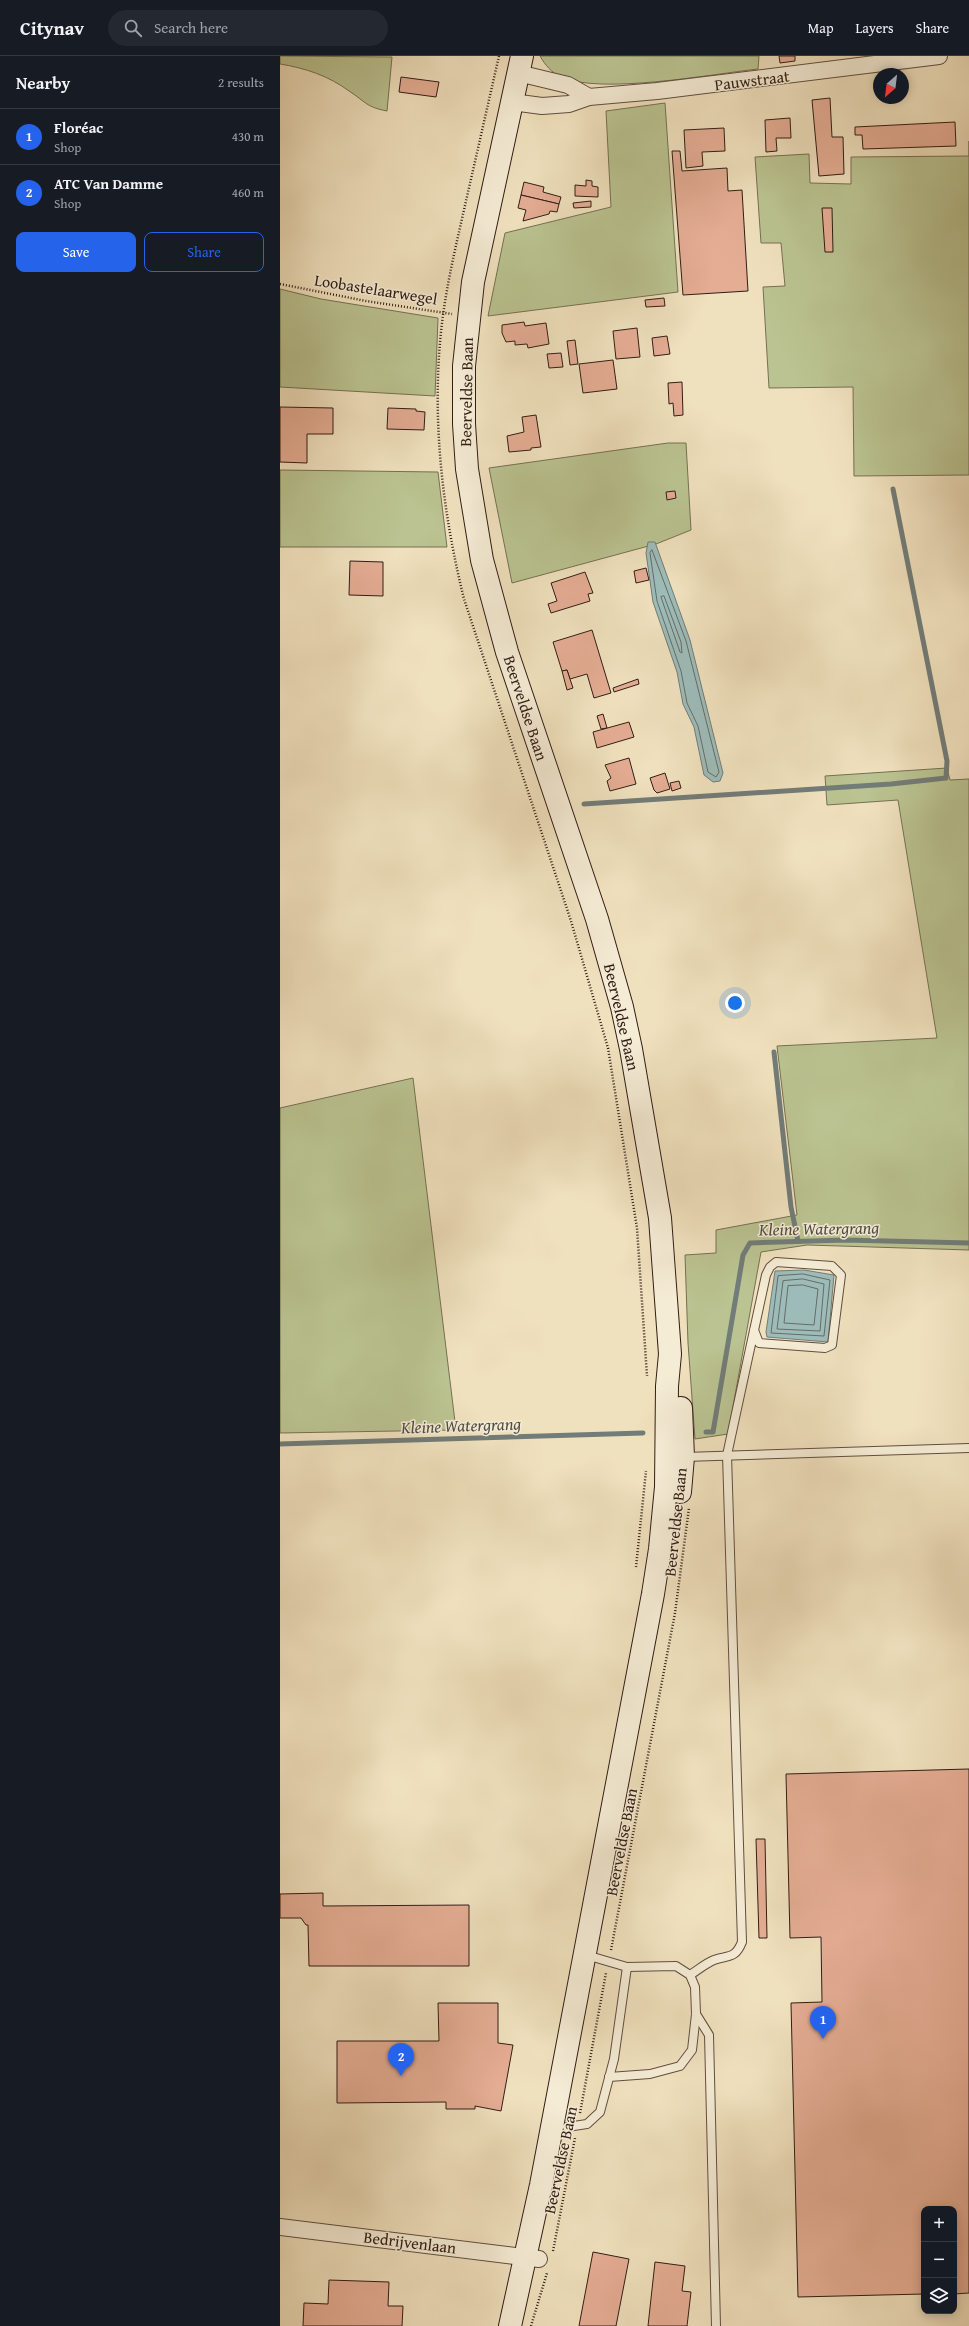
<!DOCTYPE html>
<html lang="en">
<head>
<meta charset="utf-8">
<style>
  :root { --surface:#171b24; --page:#242831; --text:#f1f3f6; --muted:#9ea1a6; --line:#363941; --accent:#2563eb }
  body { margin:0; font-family:"Gentium Book Plus",serif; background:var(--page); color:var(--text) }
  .controls { position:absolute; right:12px; bottom:12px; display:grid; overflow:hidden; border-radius:8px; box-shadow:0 2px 10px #0003 }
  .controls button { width:36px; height:36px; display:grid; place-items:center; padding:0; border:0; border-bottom:1px solid var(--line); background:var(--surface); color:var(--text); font:20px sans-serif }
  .compass { position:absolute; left:593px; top:12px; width:36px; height:36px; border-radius:50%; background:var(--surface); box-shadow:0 2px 10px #0003; rotate:208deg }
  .you { position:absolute; left:455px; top:947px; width:14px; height:14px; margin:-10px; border:3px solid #fff; border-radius:50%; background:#1a73e8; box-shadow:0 0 0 6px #1a73e833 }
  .badge { display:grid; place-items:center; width:26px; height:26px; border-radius:50%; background:var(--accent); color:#fff; font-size:13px; font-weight:700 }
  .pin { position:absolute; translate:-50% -33px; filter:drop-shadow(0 1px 2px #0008) }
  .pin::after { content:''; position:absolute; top:21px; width:14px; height:12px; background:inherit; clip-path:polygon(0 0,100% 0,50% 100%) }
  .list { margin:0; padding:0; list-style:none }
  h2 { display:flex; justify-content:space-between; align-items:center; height:52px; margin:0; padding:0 16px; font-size:17px }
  h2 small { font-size:13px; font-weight:400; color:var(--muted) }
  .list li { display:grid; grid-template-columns:26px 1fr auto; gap:12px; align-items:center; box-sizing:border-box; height:56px; padding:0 16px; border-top:1px solid var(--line) }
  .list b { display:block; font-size:15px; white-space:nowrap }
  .list p { margin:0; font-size:13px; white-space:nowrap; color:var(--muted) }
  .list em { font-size:13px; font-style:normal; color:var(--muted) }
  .actions { display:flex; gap:8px; padding:12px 16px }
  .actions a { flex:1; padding:9px 0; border:1px solid var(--accent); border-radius:8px; text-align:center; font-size:14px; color:var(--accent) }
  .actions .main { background:var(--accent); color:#fff }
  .icon { flex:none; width:22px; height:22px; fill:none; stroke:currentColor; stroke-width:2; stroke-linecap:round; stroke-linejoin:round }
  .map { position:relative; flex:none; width:689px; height:2270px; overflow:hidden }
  header { display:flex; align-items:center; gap:24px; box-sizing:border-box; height:56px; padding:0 20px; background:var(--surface); border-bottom:1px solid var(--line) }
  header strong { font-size:19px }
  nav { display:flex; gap:22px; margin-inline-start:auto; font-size:14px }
  .search { width:280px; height:36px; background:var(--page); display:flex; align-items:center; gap:10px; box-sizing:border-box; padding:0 14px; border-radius:22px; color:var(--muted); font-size:15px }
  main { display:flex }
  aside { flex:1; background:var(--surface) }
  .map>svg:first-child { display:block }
  .green { fill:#bac391; stroke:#767054 }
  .water { fill:#9dbcb9; stroke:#727c78 }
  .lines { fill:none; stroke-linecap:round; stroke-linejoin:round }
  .shore { stroke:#676c68; stroke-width:1 }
  .stream { stroke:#727c78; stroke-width:5 }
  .building { fill:#e5ad94; stroke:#311d16 }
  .service-casing { stroke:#614e40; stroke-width:10 }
  .minor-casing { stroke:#614e40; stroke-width:18 }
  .secondary-casing { stroke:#311d16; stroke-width:24 }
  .path { stroke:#311d16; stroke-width:2.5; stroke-dasharray:1 2; stroke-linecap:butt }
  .service { stroke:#f5ecd5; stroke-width:8 }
  .minor { stroke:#f5ecd5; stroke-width:16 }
  .secondary { stroke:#f5ecd5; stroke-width:22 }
  .labels { text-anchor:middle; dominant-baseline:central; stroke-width:3; stroke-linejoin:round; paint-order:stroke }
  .street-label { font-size:16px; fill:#311d16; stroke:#f5ecd5 }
  .water-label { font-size:17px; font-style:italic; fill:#514d47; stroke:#f5ecd5 }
</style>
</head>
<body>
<header>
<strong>Citynav</strong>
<div class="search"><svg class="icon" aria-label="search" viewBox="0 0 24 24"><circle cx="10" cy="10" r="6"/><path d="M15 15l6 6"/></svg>Search here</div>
<nav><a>Map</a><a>Layers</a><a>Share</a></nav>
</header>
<main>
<aside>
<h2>Nearby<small>2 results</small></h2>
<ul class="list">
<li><span class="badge">1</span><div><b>Floréac</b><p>Shop</p></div><em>430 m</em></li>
<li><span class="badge">2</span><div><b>ATC Van Damme</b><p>Shop</p></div><em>460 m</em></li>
</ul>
<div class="actions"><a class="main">Save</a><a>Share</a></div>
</aside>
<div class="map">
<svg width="689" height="2270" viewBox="0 0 689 2270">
  <rect width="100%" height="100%" fill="#f0e1be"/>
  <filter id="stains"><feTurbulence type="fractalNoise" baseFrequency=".005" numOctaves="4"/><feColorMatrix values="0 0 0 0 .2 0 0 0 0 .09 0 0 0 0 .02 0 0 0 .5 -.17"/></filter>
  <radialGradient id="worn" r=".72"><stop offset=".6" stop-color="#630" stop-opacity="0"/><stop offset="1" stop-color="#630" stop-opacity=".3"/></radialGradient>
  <g class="green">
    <path d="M0 0 112 1 107 55C86 51 86 46 69 35 49 20 25 12 0 8Z"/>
    <path d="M260 0H479L478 13C432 18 321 39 281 21 272 17 265 9 260 0Z"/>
    <polygon points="385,47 398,236 208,260 225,177 331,151 326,55"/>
    <polygon points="689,85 689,419 574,420 573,331 489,332 483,231 505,230 501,187 481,187 475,101 529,98 530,127 571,128 571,101 689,100"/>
    <polygon points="0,233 41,243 158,262 155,340 0,331"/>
    <polygon points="388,387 406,387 411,474 376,488 232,527 209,412"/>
    <polygon points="0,414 158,416 167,491 0,491"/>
    <polygon points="667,712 670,724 689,723 689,1194 527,1189 481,1196 448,1378 415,1383 408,1287 405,1199 436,1197 436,1174 517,1159 497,990 657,982 618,744 547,749 545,720"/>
    <polygon points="133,1022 176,1374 0,1377 0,1052"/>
  </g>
  <g class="water">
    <polygon points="368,486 375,486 410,584 443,717 440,725 433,726 424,719 414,671 403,648 397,616 373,546 366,497"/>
    <polygon points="524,1214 554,1219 548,1286 487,1281 486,1276 495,1215"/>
  </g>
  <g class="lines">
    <g class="shore">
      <polygon points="372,494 406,585 439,716 436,721 428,716 418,670 407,647 401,615 377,545 370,497"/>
      <polygon points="384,540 401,586 402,597 400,596 382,544 381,541"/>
      <polygon points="523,1218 550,1224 544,1280 491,1277 498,1220"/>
      <polygon points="523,1223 544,1228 540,1275 497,1273 503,1225"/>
      <polygon points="523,1229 538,1233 534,1269 504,1267 508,1230"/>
    </g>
    <g class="stream">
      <polyline points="304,748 611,728 666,722 667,705 613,433"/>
      <polyline points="494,996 511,1151 518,1185"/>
      <polyline points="426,1376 433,1376 463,1199 470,1187 565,1184 689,1187"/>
      <polyline points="0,1388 363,1377"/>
    </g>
  </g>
  <g class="building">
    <polygon points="499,0 515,0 515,5 500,7"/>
    <polygon points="121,21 159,26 156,41 119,36"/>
    <polygon points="550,42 552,81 563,81 564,118 539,120 532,44"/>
    <polygon points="510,62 511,82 496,82 497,95 486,96 485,64"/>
    <polygon points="675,66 676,90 583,93 582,79 575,79 575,71"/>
    <polygon points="444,72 445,95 422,96 423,110 406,112 404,74"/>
    <polygon points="392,95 400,95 402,115 447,112 448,135 462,134 468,235 403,239"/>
    <polygon points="306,124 312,125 312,130 318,131 318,141 295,140 295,129 306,130"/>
    <polygon points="244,126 264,131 263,136 281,141 279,148 241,139"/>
    <polygon points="241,139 279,148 277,156 270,155 269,158 243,165 246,154 238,152"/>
    <polygon points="311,145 311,151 294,152 293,147"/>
    <polygon points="542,152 552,152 553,196 545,196"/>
    <polygon points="384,242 385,250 366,251 365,244"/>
    <polygon points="244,266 245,270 266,267 269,288 248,292 247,288 235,289 235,285 226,286 222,277 222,269"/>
    <polygon points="357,272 360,301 336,303 333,275"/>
    <polygon points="387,280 390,298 374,300 372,282"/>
    <polygon points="295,284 298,308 290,309 287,285"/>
    <polygon points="281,297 283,311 269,312 267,298"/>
    <polygon points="333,304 337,333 303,337 299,308"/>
    <polygon points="402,326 403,359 394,360 393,347 389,348 388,327"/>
    <polygon points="0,351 53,352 53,378 27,378 27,407 0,406"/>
    <polygon points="108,352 136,353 136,355 145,356 144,374 107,373"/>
    <polygon points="256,359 261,391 251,392 251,394 229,396 227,380 244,376 242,361"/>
    <polygon points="395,435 396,442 387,444 386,436"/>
    <polygon points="70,505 103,506 103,540 69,539"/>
    <polygon points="366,512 369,524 356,527 354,515"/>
    <polygon points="305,516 313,537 308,538 310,545 271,557 268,548 277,545 271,527"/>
    <polygon points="312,574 331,637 314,642 307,618 290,623 287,614 282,615 273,586"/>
    <polygon points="287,614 293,632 287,634 282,615"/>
    <polygon points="358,623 359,628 334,636 333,632"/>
    <polygon points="323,658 327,672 321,673 317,660"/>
    <polygon points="349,666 354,681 317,692 313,676"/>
    <polygon points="349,702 356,728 330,735 327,725 331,722 325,709"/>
    <polygon points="385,717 390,733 377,737 374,734 370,722"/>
    <polygon points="399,725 401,732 392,735 390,727"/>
    <polygon points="689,1713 689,2237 674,2238 674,2153 644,2153 644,2238 518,2241 511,1947 542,1946 541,1881 510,1882 506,1718"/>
    <polygon points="476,1783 485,1783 487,1882 479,1882"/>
    <polygon points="43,1837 43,1850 189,1849 189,1910 29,1910 28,1869 26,1869 21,1862 0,1862 0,1838"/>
    <polygon points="158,1947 218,1947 218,1987 233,1989 221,2055 195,2050 195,2053 166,2053 166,2046 57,2047 57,1985 159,1985"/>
    <polygon points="313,2196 349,2203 336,2270 299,2270"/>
    <polygon points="375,2206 405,2210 402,2235 411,2236 407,2270 368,2270"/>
    <polygon points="49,2224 109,2226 108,2250 123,2250 122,2270 23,2270 24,2247 48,2248"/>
  </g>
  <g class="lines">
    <defs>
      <g id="service">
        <polyline points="404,1401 689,1392"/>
        <polyline points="306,1899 347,1911 396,1910 410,1919 415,1931 416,1958 412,1994 400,2010 370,2018 329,2021"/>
        <path d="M410 1919C418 1914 426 1907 434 1904 449 1899 455 1903 462 1886L447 1399 486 1219 490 1211 496 1206 552 1210 561 1219 552 1289 545 1292 479 1287 474 1274"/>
        <polyline points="416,1958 429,1979 436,2270"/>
        <polyline points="287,2071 307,2068 320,2056 334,2003 347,1911"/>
      </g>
      <g id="minor">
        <polyline points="238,17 288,29 309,41"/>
        <polyline points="232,46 262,50 289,48 309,41 377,35 659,0"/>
        <polyline points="0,2171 259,2203"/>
      </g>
      <g id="secondary">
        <polyline points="400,1436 403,1401 401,1352"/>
        <polyline points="230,2270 261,2129 373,1538 380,1493 386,1431 387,1330 390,1298 380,1162 351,993 342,951 317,863 227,596 202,504 187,413 184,368 184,310 193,226 242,0"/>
      </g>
    </defs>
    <use href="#service" class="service-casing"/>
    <use href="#minor" class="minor-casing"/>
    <use href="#secondary" class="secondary-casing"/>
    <g class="path">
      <path d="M219 0C208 48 197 97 186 145 177 185 167 226 162 267 151 359 162 454 184 543L291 865 328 992 357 1172 367 1320"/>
      <polyline points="0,228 86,245 172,258"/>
      <polyline points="356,1511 366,1415"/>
      <polyline points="331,1894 395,1557 409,1452"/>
      <polyline points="300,2057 326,1917"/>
      <polyline points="273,2195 295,2082"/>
      <polyline points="251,2270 267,2217"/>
    </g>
    <use href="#service" class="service"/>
    <use href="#minor" class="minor"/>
    <use href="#secondary" class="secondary"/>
  </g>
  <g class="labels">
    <g class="street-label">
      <text transform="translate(472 24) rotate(-7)">Pauwstraat</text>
      <text transform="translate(96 233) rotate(9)">Loobastelaarwegel</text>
      <text transform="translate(186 336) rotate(-89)">Beerveldse Baan</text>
      <text transform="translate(246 652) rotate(72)">Beerveldse Baan</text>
      <text transform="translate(342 961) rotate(77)">Beerveldse Baan</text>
      <text transform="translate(395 1466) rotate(-84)">Beerveldse Baan</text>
      <text transform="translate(341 1786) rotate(-79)">Beerveldse Baan</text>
      <text transform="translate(280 2104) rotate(-78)">Beerveldse Baan</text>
      <text transform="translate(130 2186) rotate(7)">Bedrijvenlaan</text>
    </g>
    <g class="water-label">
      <text transform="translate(539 1172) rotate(-1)">Kleine Watergrang</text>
      <text transform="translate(181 1369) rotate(-2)">Kleine Watergrang</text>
    </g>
  </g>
  <rect width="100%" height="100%" filter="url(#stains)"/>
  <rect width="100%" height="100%" fill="url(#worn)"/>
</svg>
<div class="controls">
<button>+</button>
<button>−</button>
<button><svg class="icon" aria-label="layers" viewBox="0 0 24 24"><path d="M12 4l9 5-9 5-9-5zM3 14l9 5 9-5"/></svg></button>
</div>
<svg class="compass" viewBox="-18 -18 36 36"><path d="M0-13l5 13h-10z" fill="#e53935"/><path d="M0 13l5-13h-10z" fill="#9ea1a6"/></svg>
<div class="you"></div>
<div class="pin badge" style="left:543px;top:1983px">1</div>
<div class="pin badge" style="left:121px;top:2020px">2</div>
</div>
</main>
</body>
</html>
